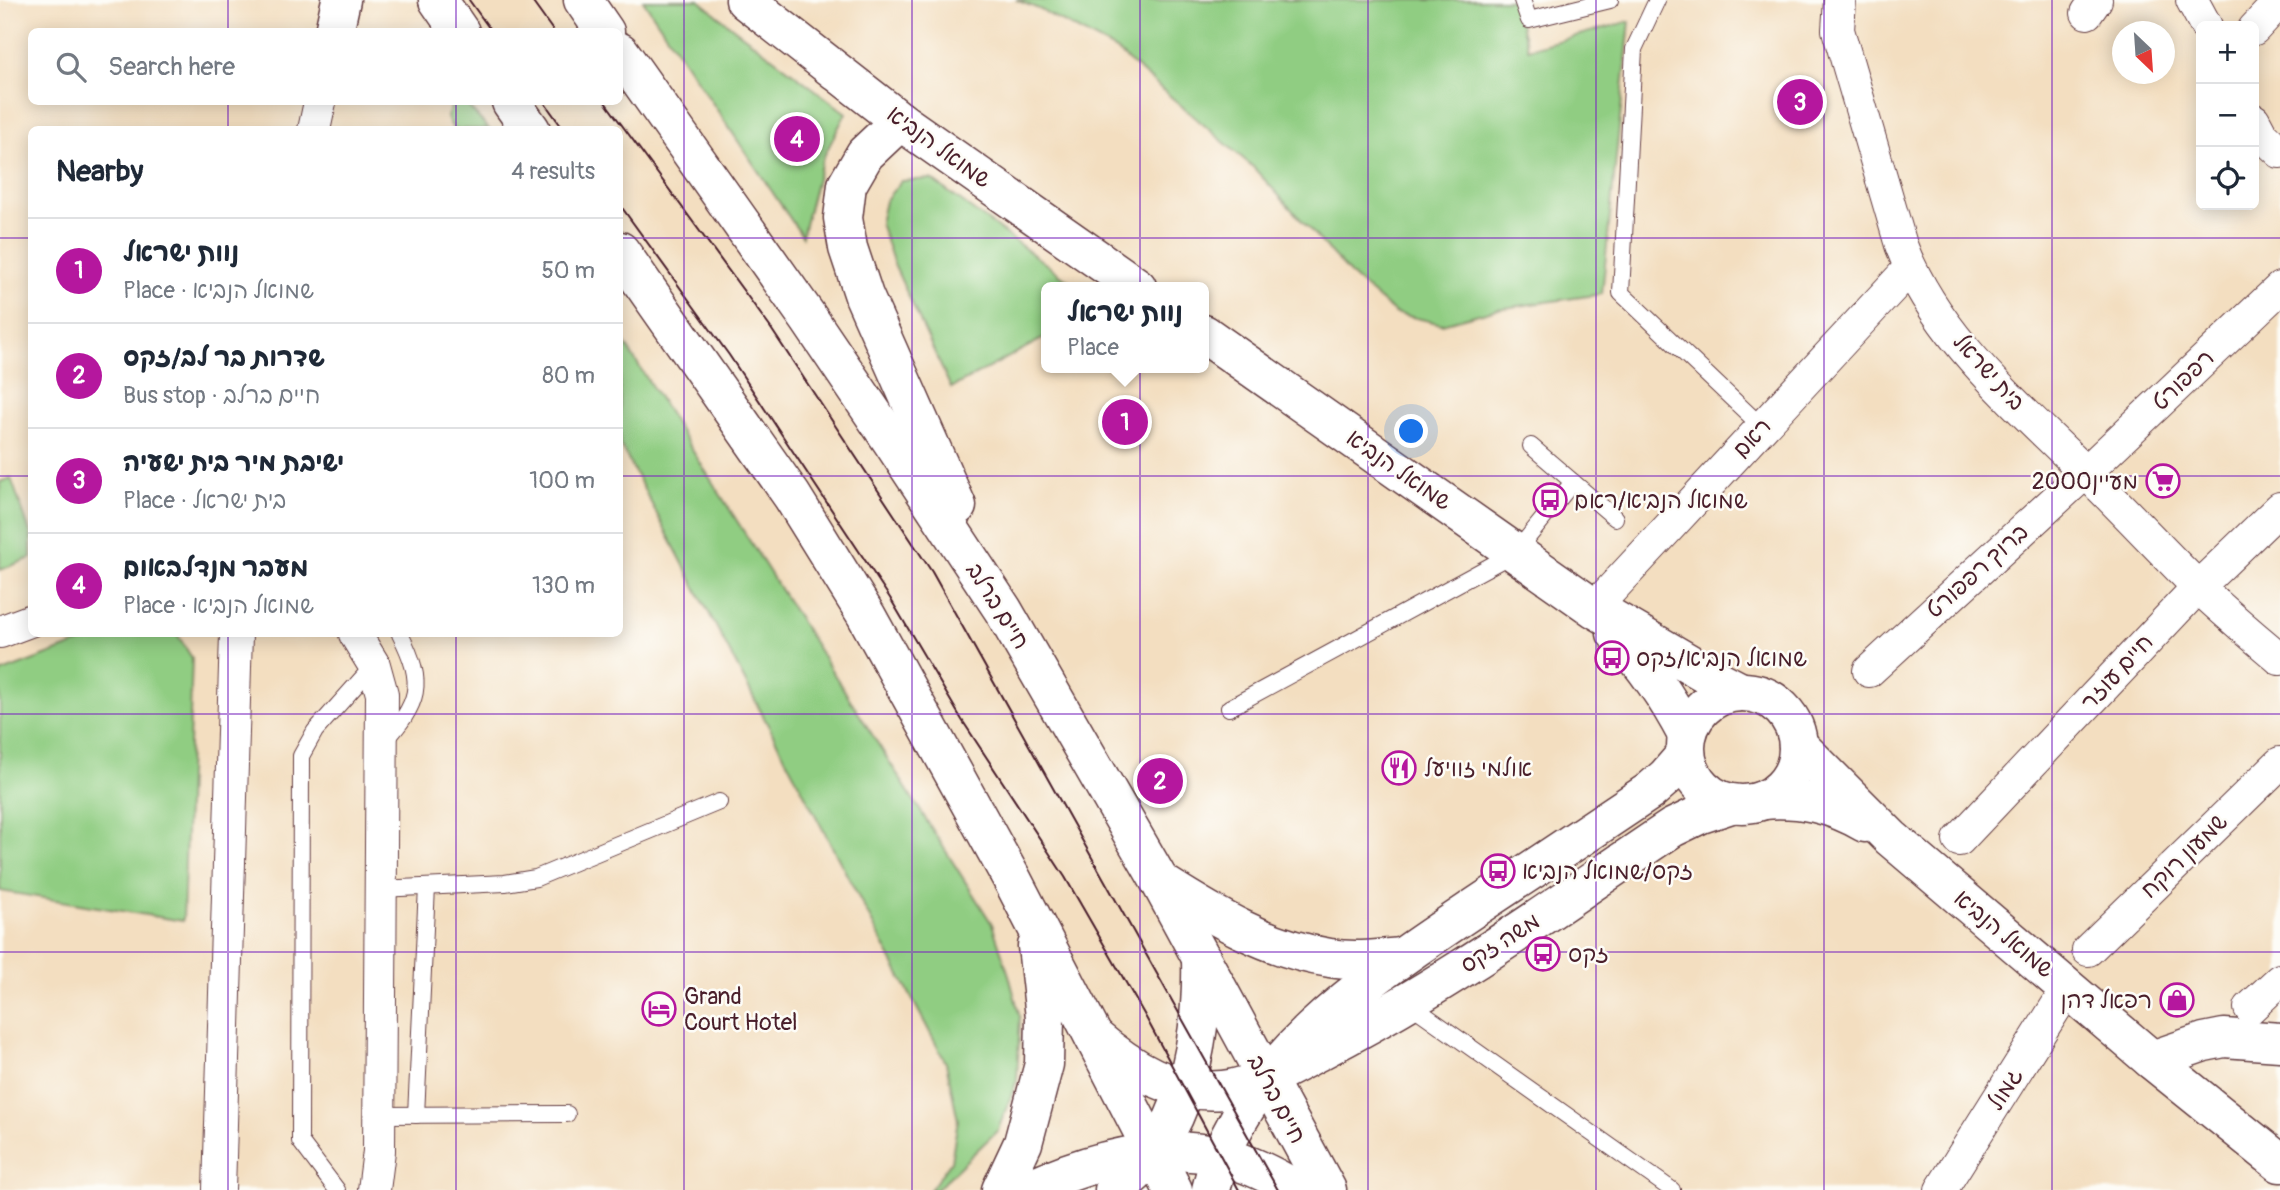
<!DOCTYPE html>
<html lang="en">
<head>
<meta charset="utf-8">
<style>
  :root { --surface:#fff; --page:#f2f2f3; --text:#1f2937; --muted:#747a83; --line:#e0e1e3; --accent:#b5179e }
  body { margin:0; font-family:Pangolin,"Playpen Sans Hebrew",sans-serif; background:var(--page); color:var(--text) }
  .controls { position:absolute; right:21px; top:21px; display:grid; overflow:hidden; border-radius:10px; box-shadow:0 4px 18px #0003 }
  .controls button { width:63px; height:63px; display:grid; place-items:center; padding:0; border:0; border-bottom:2px solid var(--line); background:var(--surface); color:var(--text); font:35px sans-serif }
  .compass { position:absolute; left:2112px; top:21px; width:63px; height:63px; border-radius:50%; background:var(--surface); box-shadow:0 4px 18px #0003; rotate:155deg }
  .you { position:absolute; left:1412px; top:432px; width:24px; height:24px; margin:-18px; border:5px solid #fff; border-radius:50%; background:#1a73e8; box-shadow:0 0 0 10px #1a73e833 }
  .badge { display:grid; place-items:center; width:46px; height:46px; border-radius:50%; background:var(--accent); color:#fff; font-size:23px; font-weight:700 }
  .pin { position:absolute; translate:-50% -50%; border:4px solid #fff; box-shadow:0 2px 7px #0006 }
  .popup { position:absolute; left:1041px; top:282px; width:168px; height:91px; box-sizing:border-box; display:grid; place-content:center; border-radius:10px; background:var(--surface); filter:drop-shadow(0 2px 5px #0005); font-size:23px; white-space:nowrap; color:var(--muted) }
  .popup b { font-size:26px; color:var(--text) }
  .popup::after { content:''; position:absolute; left:50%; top:100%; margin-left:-14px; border:14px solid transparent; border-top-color:var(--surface) }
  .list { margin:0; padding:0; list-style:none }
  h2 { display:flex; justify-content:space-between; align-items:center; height:91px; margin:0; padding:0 28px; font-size:30px }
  h2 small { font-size:23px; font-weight:400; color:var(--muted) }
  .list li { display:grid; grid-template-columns:46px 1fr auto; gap:21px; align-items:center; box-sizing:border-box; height:105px; padding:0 28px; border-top:2px solid var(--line) }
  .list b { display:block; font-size:26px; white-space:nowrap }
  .list p { margin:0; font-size:23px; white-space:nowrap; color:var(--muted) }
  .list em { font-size:23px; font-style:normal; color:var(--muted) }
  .icon { flex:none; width:38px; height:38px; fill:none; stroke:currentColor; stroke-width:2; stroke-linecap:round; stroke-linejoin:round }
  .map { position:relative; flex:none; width:2280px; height:1190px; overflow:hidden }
  .search { position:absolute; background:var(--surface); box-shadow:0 4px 18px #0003; left:28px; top:28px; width:595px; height:77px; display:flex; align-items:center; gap:18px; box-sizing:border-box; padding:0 24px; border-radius:10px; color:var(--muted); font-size:26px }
  .panel { position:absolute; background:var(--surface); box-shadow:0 4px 18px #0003; left:28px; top:126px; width:595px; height:511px; border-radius:10px }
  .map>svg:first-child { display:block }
  .green { fill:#90cd82; stroke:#6d7656; stroke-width:2 }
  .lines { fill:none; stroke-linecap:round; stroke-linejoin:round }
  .lane-casing { stroke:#633c41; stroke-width:18 }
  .street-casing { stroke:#633c41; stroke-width:34 }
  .secondary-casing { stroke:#633c41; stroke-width:41 }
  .highway-casing { stroke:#633c41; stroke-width:41 }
  .lane { stroke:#fff; stroke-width:16 }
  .street { stroke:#fff; stroke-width:32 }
  .secondary { stroke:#fff; stroke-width:38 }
  .highway { stroke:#fff; stroke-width:38 }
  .tram { stroke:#4a1f2b; stroke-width:2 }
  .grid { fill:none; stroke:#7b2cbf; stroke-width:2; stroke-opacity:0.55 }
  .labels { text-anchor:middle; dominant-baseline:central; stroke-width:5; stroke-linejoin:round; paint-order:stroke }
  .street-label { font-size:23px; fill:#4a1f2b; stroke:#fdfcf7 }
  .poi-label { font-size:23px; fill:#4a1f2b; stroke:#fdfcf7; text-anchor:start }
</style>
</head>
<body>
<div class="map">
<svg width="2280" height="1190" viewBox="0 0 2280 1190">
  <rect width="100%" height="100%" fill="#fdfcf7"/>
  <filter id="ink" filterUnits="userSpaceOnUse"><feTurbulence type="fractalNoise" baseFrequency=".0143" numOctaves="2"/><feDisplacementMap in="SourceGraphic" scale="14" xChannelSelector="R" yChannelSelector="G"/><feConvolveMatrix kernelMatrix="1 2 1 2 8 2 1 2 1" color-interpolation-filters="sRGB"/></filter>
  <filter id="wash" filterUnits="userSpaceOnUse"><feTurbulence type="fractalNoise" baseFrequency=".00686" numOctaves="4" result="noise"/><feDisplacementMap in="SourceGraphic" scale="28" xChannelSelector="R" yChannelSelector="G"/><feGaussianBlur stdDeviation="1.57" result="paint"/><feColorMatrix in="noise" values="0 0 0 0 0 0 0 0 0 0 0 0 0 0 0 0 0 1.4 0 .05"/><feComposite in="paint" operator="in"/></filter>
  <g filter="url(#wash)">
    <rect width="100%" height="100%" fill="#f3dec0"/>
    <g class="green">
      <polygon points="643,0 699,0 732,27 846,113 822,160 802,236"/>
      <polygon points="1016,0 1514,0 1528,49 1630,21 1602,294 1497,309 1442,324 1395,313 1354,278 1253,167 1116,50 1039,9"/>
      <polygon points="453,102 464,102 489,129 453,129 447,117"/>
      <polygon points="931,179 1077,287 1046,287 1046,337 951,388 895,267 880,223 885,201 901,181"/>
      <polygon points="620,336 992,924 1009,975 1020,1017 1017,1080 998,1130 936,1190 930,1190 951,1161 958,1120 946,1063 620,444"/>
      <polygon points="11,478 31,535 31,558 0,570 0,482"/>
      <polygon points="103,634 177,634 192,658 183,921 0,891 0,673"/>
    </g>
  </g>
  <g filter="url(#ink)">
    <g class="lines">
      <defs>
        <g id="lane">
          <polyline points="1522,0 1529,20 1610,0"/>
          <polyline points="1657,0 1634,49 1621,293 1762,427"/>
          <polyline points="1531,446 1615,518"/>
          <polyline points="1229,708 1516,552 1573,482"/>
          <path d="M383 743C419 703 426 685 400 634"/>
          <polyline points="380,889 505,883 536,878 719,802"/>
          <polyline points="1408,1003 1672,1190"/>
          <polyline points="378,1115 567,1114"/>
          <polyline points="416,1115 427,887"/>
          <polyline points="337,1190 300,1141 301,756 315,731 374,665"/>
        </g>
        <g id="street">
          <path d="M1840 0 1838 30 1901 245C1935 336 2017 404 2084 471 2122 508 2158 547 2196 585 2223 611 2252 635 2280 659"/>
          <polyline points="2192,0 2206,26"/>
          <polyline points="2087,13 2096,0"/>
          <polyline points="2254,29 2280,1"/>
          <polyline points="2254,120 2262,135 2280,152"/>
          <polyline points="314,130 320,102"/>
          <polyline points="1594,608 1910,268"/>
          <polyline points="0,632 32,620"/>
          <polyline points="355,634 374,665 382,694 379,1151 374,1190"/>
          <polyline points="1869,671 2086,472 2280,288"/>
          <polyline points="1959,840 2198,587 2280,508"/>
          <polyline points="2088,950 2280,763"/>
          <polyline points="2250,1008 2280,980"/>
          <polyline points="219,1190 236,634"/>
          <polyline points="1941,1190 2068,988"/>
        </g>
        <g id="secondary">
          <polyline points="745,0 900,121 1137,287"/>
          <polyline points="1204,334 1594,608 1712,677 1741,692"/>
          <path d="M1616 633C1646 667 1666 695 1687 735"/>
          <circle cx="1742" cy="748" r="56"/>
          <polyline points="1798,745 1891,838 2152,1060 2280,1163"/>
          <path d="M1763 800C1801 797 1832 804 1865 823"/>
          <path d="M1094 1037C1130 1068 1173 1095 1223 1090 1258 1086 1290 1066 1321 1050 1444 987 1557 905 1672 828L1701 814 1731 804"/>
          <polyline points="2152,1060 2204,1042 2224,1038 2280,1042"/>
          <path d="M1026 1190C1085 1163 1154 1142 1219 1156 1247 1162 1273 1176 1297 1190"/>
          <path d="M1114 1190C1187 1142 1203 1038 1201 958"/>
          <path d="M1211 1190C1240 1058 1382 970 1486 900 1541 864 1596 827 1650 791L1667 776 1686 754"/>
        </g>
        <g id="highway">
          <polyline points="438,0 460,32"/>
          <polyline points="583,0 605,32"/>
          <polyline points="334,32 341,0"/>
          <polyline points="620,52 809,319 891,440 1003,610 1160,882 1327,1190"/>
          <polyline points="511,102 531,130"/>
          <polyline points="900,121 865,154 847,185 843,218 848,248 864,296 957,506"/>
          <polyline points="620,251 792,496 866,615 1013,881 1173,1190"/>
          <path d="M1162 883C1214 916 1268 949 1330 958 1353 962 1378 959 1401 957"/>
          <polyline points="1001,1190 1023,1143 1044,1064 1045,1017 1037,946"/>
        </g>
      </defs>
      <use href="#lane" class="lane-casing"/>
      <use href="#street" class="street-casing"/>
      <use href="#secondary" class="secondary-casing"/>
      <use href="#highway" class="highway-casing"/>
      <use href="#lane" class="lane"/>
      <use href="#street" class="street"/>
      <use href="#secondary" class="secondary"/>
      <use href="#highway" class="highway"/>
      <g class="tram">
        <polyline points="469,0 492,32"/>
        <polyline points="531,0 554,32"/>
        <polyline points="544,102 564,130"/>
        <polyline points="605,102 770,327 932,572 1278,1190"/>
        <polyline points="620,205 729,355 890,598 962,720 1065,877 1144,1014 1239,1190"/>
      </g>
    </g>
  </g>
  <path class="grid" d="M228 0V32M456 0V32M684 0V1190M912 0V1190M1140 0V1190M1368 0V1190M1596 0V1190M1824 0V1190M2052 0V1190M228 102V130M456 102V130M0 238H32M620 238H2280M0 476H32M620 476H2280M228 634V1190M456 634V1190M0 714H2280M0 952H2280"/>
  <defs>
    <symbol id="supermarket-ring" viewBox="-11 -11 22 22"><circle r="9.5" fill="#fdfcf7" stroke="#b5179e" stroke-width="1.5"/><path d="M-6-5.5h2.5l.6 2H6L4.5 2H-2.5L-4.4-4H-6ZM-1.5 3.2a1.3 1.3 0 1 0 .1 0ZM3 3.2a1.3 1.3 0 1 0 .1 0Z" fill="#b5179e"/></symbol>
    <symbol id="bus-ring" viewBox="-11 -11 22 22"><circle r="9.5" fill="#fdfcf7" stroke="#b5179e" stroke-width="1.5"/><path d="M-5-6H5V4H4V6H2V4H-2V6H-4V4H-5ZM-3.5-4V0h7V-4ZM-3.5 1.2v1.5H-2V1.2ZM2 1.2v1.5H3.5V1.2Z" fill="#b5179e"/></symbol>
    <symbol id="restaurant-ring" viewBox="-11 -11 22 22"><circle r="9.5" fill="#fdfcf7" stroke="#b5179e" stroke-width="1.5"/><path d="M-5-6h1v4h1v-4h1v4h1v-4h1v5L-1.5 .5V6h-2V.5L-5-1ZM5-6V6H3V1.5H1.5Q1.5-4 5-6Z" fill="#b5179e"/></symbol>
    <symbol id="shop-ring" viewBox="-11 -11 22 22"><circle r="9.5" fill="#fdfcf7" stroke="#b5179e" stroke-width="1.5"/><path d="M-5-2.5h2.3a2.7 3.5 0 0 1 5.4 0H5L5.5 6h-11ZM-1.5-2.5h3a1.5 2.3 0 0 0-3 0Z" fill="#b5179e"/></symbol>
    <symbol id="hotel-ring" viewBox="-11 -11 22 22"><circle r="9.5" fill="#fdfcf7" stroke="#b5179e" stroke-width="1.5"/><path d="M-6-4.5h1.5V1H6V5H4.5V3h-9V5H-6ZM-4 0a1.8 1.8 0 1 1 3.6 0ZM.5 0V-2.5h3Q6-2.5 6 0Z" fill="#b5179e"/></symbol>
  </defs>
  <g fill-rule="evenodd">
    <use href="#supermarket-ring" x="2144" y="462" width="38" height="38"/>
    <use href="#bus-ring" x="1531" y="481" width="38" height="38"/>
    <use href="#bus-ring" x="1593" y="639" width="38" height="38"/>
    <use href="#restaurant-ring" x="1380" y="749" width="38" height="38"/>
    <use href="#bus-ring" x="1479" y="852" width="38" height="38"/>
    <use href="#bus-ring" x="1524" y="935" width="38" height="38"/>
    <use href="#shop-ring" x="2158" y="981" width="38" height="38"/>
    <use href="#hotel-ring" x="640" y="990" width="38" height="38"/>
  </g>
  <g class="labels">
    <g class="street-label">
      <text transform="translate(939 147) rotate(36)">שמואל הנביא</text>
      <text transform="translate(1989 372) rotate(48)">בית ישראל</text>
      <text transform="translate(2183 380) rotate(-44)">רפפורט</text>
      <text transform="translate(1752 438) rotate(-47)">ראם</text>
      <text transform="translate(1399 470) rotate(35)">שמואל הנביא</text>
      <text transform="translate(1977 571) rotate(-42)">ברוך רפפורט</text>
      <text transform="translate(998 606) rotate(58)">חיים ברלב</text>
      <text transform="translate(2117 672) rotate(-47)">חיים עוזר</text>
      <text transform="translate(2184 856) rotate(-44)">שמעון רוקח</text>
      <text transform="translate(2004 934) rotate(40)">שמואל הנביא</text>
      <text transform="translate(1500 943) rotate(-33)">משה זקס</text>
      <text transform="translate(2005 1089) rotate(-58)">גמול</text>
      <text transform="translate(1277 1099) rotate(62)">חיים ברלב</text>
    </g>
    <g class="poi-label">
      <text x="2138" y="481" text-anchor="end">מעיין2000</text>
      <text x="1574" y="500">שמואל הנביא/ראם</text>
      <text x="1636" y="658">שמואל הנביא/זקס</text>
      <text x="1424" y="768">אולמי זוויעל</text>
      <text x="1522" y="871">זקס/שמואל הנביא</text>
      <text x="1568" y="954">זקס</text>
      <text x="684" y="996">Grand<tspan x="684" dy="26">Court Hotel</tspan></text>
      <text x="2152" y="1000" text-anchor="end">רפאל דהן</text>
    </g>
  </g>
</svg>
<div class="controls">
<button>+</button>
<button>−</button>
<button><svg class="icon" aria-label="locate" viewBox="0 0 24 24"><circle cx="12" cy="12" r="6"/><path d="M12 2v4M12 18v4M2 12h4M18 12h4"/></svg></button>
</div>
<svg class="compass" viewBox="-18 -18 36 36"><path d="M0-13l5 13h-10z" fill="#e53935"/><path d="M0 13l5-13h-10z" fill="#747a83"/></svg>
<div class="you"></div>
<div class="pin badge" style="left:1125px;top:422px">1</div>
<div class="popup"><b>נוות ישראל</b>Place</div>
<div class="pin badge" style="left:1160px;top:781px">2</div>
<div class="pin badge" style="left:1800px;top:102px">3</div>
<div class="pin badge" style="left:797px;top:139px">4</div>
<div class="search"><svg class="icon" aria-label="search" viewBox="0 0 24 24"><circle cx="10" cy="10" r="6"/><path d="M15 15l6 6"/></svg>Search here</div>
<section class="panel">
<h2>Nearby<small>4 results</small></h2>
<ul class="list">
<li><span class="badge">1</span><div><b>נוות ישראל</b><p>Place · שמואל הנביא</p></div><em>50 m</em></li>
<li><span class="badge">2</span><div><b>שדרות בר לב/זקס</b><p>Bus stop · חיים ברלב</p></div><em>80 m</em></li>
<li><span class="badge">3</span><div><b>ישיבת מיר בית ישעיה</b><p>Place · בית ישראל</p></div><em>100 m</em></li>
<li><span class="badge">4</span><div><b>מעבר מנדלבאום</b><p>Place · שמואל הנביא</p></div><em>130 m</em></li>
</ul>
</section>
</div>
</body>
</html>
